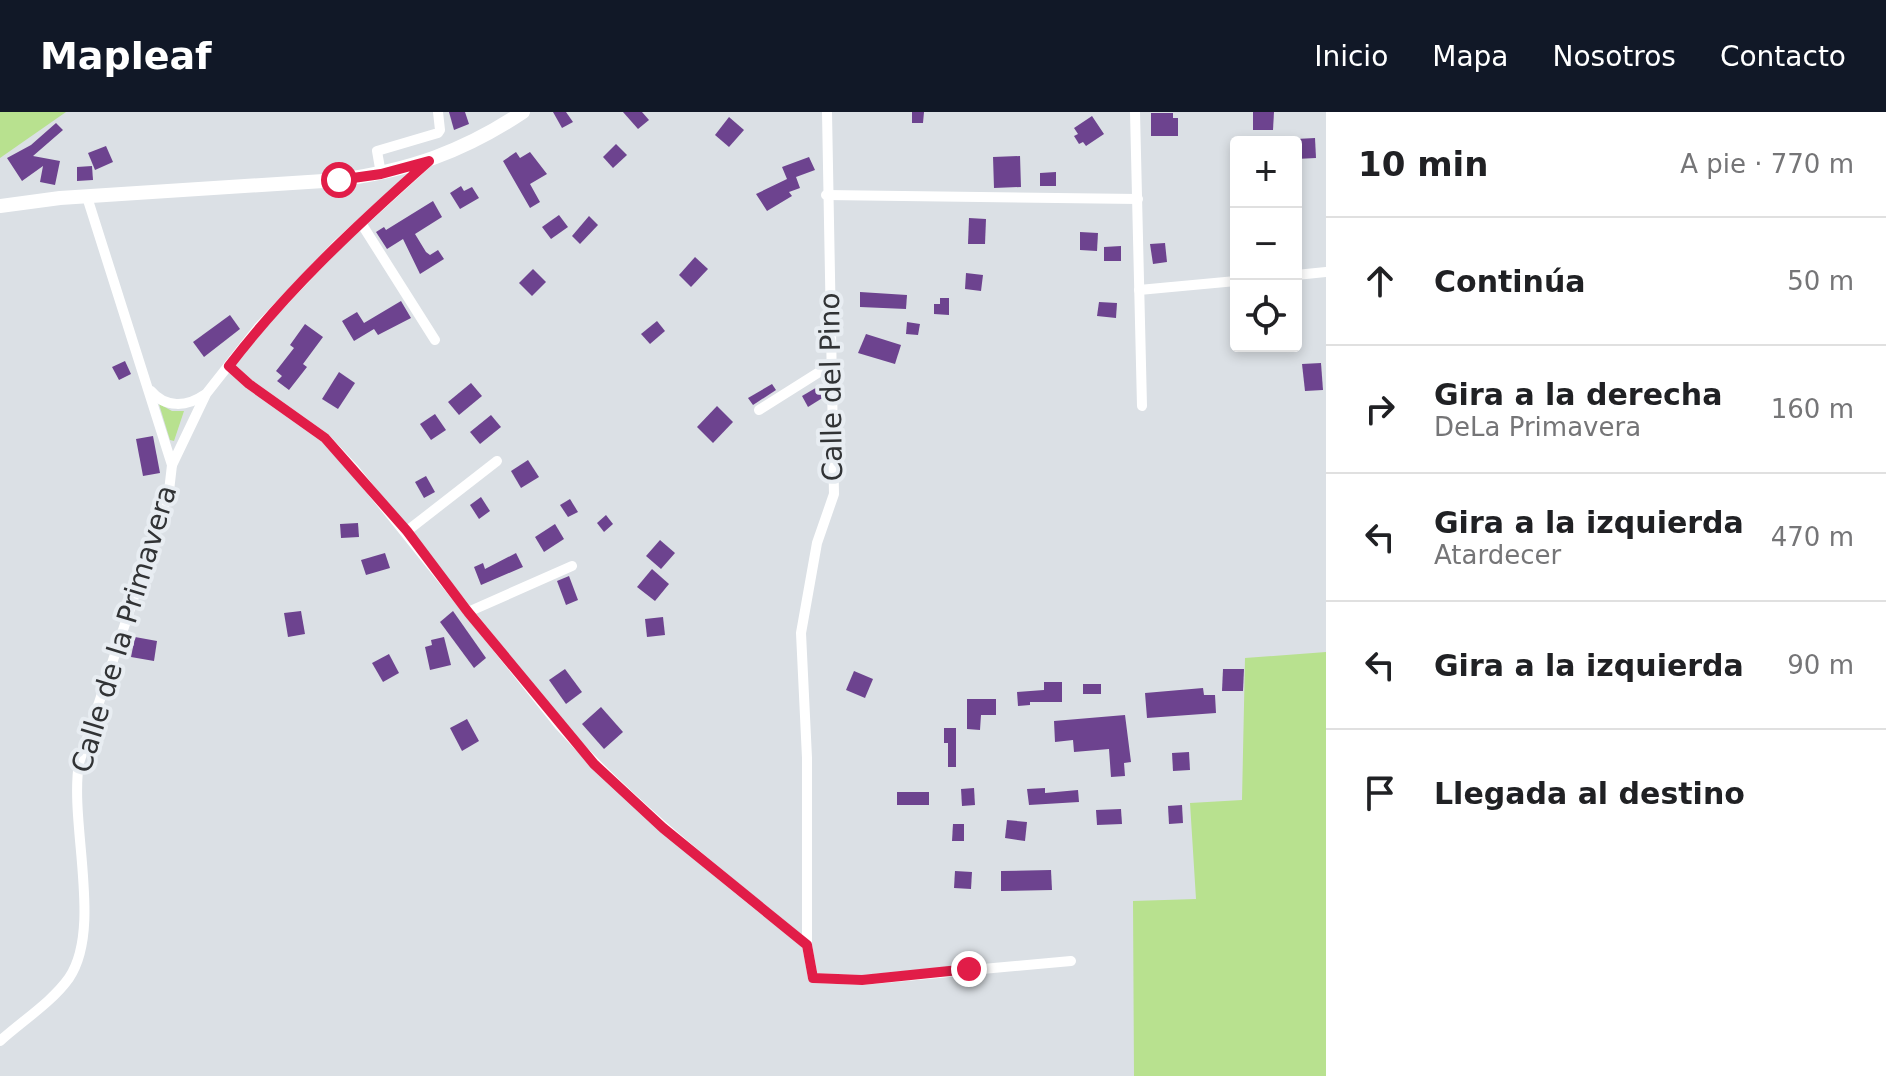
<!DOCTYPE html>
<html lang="es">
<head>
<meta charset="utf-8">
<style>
  :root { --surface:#fff; --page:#f6f6f6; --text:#202124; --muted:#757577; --line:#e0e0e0; --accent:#111827 }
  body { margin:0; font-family:"DejaVu Sans",sans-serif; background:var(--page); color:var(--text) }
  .controls { position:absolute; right:24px; top:24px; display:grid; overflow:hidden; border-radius:8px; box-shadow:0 4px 12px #0003 }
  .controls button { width:72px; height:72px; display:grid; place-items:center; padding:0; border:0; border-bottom:2px solid var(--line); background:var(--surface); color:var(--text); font:40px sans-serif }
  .stop { position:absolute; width:24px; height:24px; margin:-18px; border:6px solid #e11d48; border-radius:50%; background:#fff }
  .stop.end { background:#e11d48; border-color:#fff; box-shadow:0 2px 8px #0008 }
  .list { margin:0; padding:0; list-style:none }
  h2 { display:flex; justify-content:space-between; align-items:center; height:104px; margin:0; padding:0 32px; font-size:34px }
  h2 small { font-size:26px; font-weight:400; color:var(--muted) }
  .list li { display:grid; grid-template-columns:52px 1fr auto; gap:24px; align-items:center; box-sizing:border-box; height:128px; padding:0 32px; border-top:2px solid var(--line) }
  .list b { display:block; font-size:30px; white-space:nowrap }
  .list p { margin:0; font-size:26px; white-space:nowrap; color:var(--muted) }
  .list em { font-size:26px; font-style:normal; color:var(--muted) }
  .icon { flex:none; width:44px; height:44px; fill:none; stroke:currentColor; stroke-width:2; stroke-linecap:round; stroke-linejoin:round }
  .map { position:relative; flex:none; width:1326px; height:964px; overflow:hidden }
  header { display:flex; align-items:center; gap:48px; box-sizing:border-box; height:112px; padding:0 40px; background:var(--accent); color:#fff }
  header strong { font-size:38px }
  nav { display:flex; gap:44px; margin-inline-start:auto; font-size:28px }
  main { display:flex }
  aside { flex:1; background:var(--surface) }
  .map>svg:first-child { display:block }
  .green { fill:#b8e18f }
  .building { fill:#6d438f }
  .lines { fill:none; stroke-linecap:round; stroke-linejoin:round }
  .street { stroke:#fff; stroke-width:10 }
  .secondary { stroke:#fff; stroke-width:14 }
  .route { stroke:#e11d48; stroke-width:10 }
  .labels { text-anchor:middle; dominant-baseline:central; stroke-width:8; stroke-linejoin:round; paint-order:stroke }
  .street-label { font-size:28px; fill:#313335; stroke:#e8edf2 }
</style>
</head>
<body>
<header>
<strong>Mapleaf</strong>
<nav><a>Inicio</a><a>Mapa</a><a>Nosotros</a><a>Contacto</a></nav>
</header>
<main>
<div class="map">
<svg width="1326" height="964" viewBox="0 0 1326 964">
  <rect width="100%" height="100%" fill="#dbe0e5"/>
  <g class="green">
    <polygon points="0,0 66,0 0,46"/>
    <polygon points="159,292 172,299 184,299 174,329 170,328"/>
    <polygon points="1326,540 1326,964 1134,964 1133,789 1196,787 1190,691 1242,688 1245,546"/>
  </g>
  <g class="building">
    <polygon points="449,0 465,0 469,12 454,18"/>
    <polygon points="553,0 566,0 573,10 562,16"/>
    <polygon points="623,0 642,0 649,8 638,17"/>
    <polygon points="912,0 924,0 923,11 912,11"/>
    <polygon points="1253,0 1274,0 1273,18 1253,18"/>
    <polygon points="1151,1 1173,1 1173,6 1178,6 1178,24 1151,24"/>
    <polygon points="1092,4 1104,22 1086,34 1083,30 1079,32 1074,24 1078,22 1074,16"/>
    <polygon points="729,5 744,18 729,35 715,23"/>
    <polygon points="56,11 63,18 33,44 60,49 55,73 40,70 43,54 22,69 7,46 31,33"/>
    <polygon points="1315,26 1316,46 1296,47 1296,27"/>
    <polygon points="616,32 627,43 613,56 603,45"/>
    <polygon points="106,34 113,50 95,58 88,41"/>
    <polygon points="516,40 520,46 530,40 547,62 530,72 540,90 530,96 503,49"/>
    <polygon points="1020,44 1021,75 994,76 993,45"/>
    <polygon points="809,45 815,58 796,65 800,76 789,80 792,84 767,99 756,82 787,67 782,55"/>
    <polygon points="92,54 93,68 77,69 77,55"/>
    <polygon points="1056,60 1056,74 1040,74 1040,61"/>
    <polygon points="461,74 464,79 472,75 479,86 460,97 450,81"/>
    <polygon points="433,89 442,105 415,122 426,140 430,143 438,138 444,147 420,162 403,127 387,137 376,120 384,115 386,118"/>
    <polygon points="559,103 568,115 551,127 542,115"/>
    <polygon points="589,104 598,113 580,132 572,124"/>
    <polygon points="969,106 986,107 985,132 968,132"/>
    <polygon points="1080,120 1098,121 1097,139 1080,138"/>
    <polygon points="1165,131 1167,150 1153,152 1150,132"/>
    <polygon points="1121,134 1121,149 1104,149 1104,135"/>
    <polygon points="695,145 708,157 691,175 679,163"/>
    <polygon points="533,157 546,170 532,184 519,171"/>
    <polygon points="966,161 983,163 981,179 965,177"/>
    <polygon points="860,180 907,183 906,197 860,195"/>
    <polygon points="940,186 949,186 949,203 934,202 934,192 940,192"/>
    <polygon points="401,189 411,206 378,223 374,217 354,229 342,209 357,200 364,211"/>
    <polygon points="1099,190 1117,191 1116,206 1097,204"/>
    <polygon points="230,203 240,217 204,245 193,230"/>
    <polygon points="657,209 665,219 650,232 641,222"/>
    <polygon points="907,210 920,212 918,223 906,222"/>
    <polygon points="305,212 323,225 303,252 307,255 289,278 277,269 282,264 276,259 294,236 290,233"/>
    <polygon points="866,222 901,233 895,252 858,241"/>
    <polygon points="125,249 131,262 119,268 112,255"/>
    <polygon points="1321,251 1323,278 1305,279 1302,252"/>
    <polygon points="339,260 355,271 338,297 322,287"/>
    <polygon points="471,271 482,284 459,303 448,290"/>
    <polygon points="772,272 776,278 753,293 748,286"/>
    <polygon points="819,274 824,285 808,295 802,284"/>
    <polygon points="717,294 733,310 713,331 697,315"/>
    <polygon points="435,302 446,318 431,328 420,312"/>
    <polygon points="491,303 501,315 480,332 470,320"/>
    <polygon points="153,324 160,361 143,364 136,327"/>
    <polygon points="528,348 539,365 521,376 511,359"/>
    <polygon points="426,364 435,380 424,386 415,370"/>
    <polygon points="481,385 490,399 479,407 470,393"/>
    <polygon points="570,387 578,400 568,405 560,393"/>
    <polygon points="606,403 613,412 604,420 597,411"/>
    <polygon points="358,411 359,425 341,426 340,412"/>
    <polygon points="555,412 564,427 544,440 535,425"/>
    <polygon points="660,428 675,441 661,457 646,444"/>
    <polygon points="385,441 390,456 366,463 361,448"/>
    <polygon points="516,441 523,455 481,473 474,455 483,451 485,457"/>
    <polygon points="652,457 669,472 655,489 637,475"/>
    <polygon points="569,464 578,488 566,493 557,469"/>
    <polygon points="301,499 305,522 288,525 284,501"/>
    <polygon points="453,499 486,546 474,556 440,510"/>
    <polygon points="663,505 665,523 647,525 645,507"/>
    <polygon points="135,525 157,529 154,549 131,545"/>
    <polygon points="444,525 451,553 430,558 425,535 432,533 431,528"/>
    <polygon points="389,542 399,561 383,570 372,551"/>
    <polygon points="565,557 582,580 566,592 549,568"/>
    <polygon points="1223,557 1244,557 1243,579 1222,579"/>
    <polygon points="854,559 873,567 865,586 846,578"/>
    <polygon points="1044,570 1062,570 1062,590 1030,590 1030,593 1018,594 1017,580 1044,578"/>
    <rect x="1083" y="572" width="18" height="10"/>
    <polygon points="1203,576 1204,583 1215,583 1216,601 1147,606 1145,581"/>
    <polygon points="967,587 996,587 996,603 981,603 980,618 967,617"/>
    <polygon points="601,595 623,620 604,637 582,612"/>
    <polygon points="1125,603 1131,650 1124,651 1125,664 1111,665 1109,637 1074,640 1073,628 1055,630 1054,609"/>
    <polygon points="467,607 479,629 462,639 450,616"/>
    <polygon points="944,616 956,616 956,655 948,655 948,631 944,631"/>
    <polygon points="1189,640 1190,658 1173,659 1172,641"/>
    <polygon points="974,676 975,693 962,694 961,677"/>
    <polygon points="1045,676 1045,681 1078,678 1079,690 1029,693 1027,677"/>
    <rect x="897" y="680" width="32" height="13"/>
    <polygon points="1182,693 1183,711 1169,712 1168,694"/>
    <polygon points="1121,697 1122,712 1097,713 1096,698"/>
    <polygon points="1007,708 1027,710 1025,729 1005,726"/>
    <polygon points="953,712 964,712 964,729 952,729"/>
    <polygon points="1051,758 1052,778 1001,779 1001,759"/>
    <polygon points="955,759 972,760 971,777 954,776"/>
  </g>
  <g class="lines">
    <g class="street">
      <polyline points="827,0 834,382 817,431 801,521 807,646 807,833 813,866 862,868 1071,849"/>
      <polyline points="1135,0 1142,294"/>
      <polyline points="381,62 377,39 438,21 440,18 438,0"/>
      <polyline points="826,83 1138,87"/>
      <polyline points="361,111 435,228"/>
      <polyline points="1296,163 1326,160"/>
      <polyline points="1139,178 1236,169"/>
      <path d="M229 254 249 272 325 326 354 357 560 614C634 696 721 763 807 833"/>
      <path d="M151 279C165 296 187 295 204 283"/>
      <polyline points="759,298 832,252"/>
      <polyline points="172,353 206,282 258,216 337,133 427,51"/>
      <polyline points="407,419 497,349"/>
      <polyline points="468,500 572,454"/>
      <path d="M0 929C22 909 52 890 69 866 103 816 69 712 79 651L169 379 172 353 87 85"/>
    </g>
    <path class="secondary" d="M0 94 60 86 339 68C410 58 463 40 523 0"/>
  </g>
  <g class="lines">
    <path class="route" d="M339 68 381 62 429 49C357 113 287 178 229 254L249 272 325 326 407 419 468 500 594 652 663 716 807 833 813 866 862 868 969 857"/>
  </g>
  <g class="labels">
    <g class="street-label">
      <text transform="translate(831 275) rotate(-91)">Calle del Pino</text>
      <text transform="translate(124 517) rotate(-73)">Calle de la Primavera</text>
    </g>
  </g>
</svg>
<div class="controls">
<button>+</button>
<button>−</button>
<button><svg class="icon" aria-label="locate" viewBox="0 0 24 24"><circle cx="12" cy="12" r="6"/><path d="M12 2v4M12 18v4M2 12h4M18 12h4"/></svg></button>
</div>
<div class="stop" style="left:339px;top:68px"></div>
<div class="stop end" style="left:969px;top:857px"></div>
</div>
<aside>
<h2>10 min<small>A pie · 770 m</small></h2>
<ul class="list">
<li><svg class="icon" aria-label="ahead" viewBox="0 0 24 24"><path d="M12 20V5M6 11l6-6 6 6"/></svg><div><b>Continúa</b></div><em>50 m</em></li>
<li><svg class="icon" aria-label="right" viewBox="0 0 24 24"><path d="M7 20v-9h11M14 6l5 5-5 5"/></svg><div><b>Gira a la derecha</b><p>DeLa Primavera</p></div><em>160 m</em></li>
<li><svg class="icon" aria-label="left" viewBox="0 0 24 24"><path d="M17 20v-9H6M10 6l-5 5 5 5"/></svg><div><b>Gira a la izquierda</b><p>Atardecer</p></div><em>470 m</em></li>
<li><svg class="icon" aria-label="left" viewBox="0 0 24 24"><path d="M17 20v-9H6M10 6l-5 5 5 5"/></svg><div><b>Gira a la izquierda</b></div><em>90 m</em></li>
<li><svg class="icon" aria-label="arrive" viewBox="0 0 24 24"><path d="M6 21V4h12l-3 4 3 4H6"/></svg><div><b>Llegada al destino</b></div></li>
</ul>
</aside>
</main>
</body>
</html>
